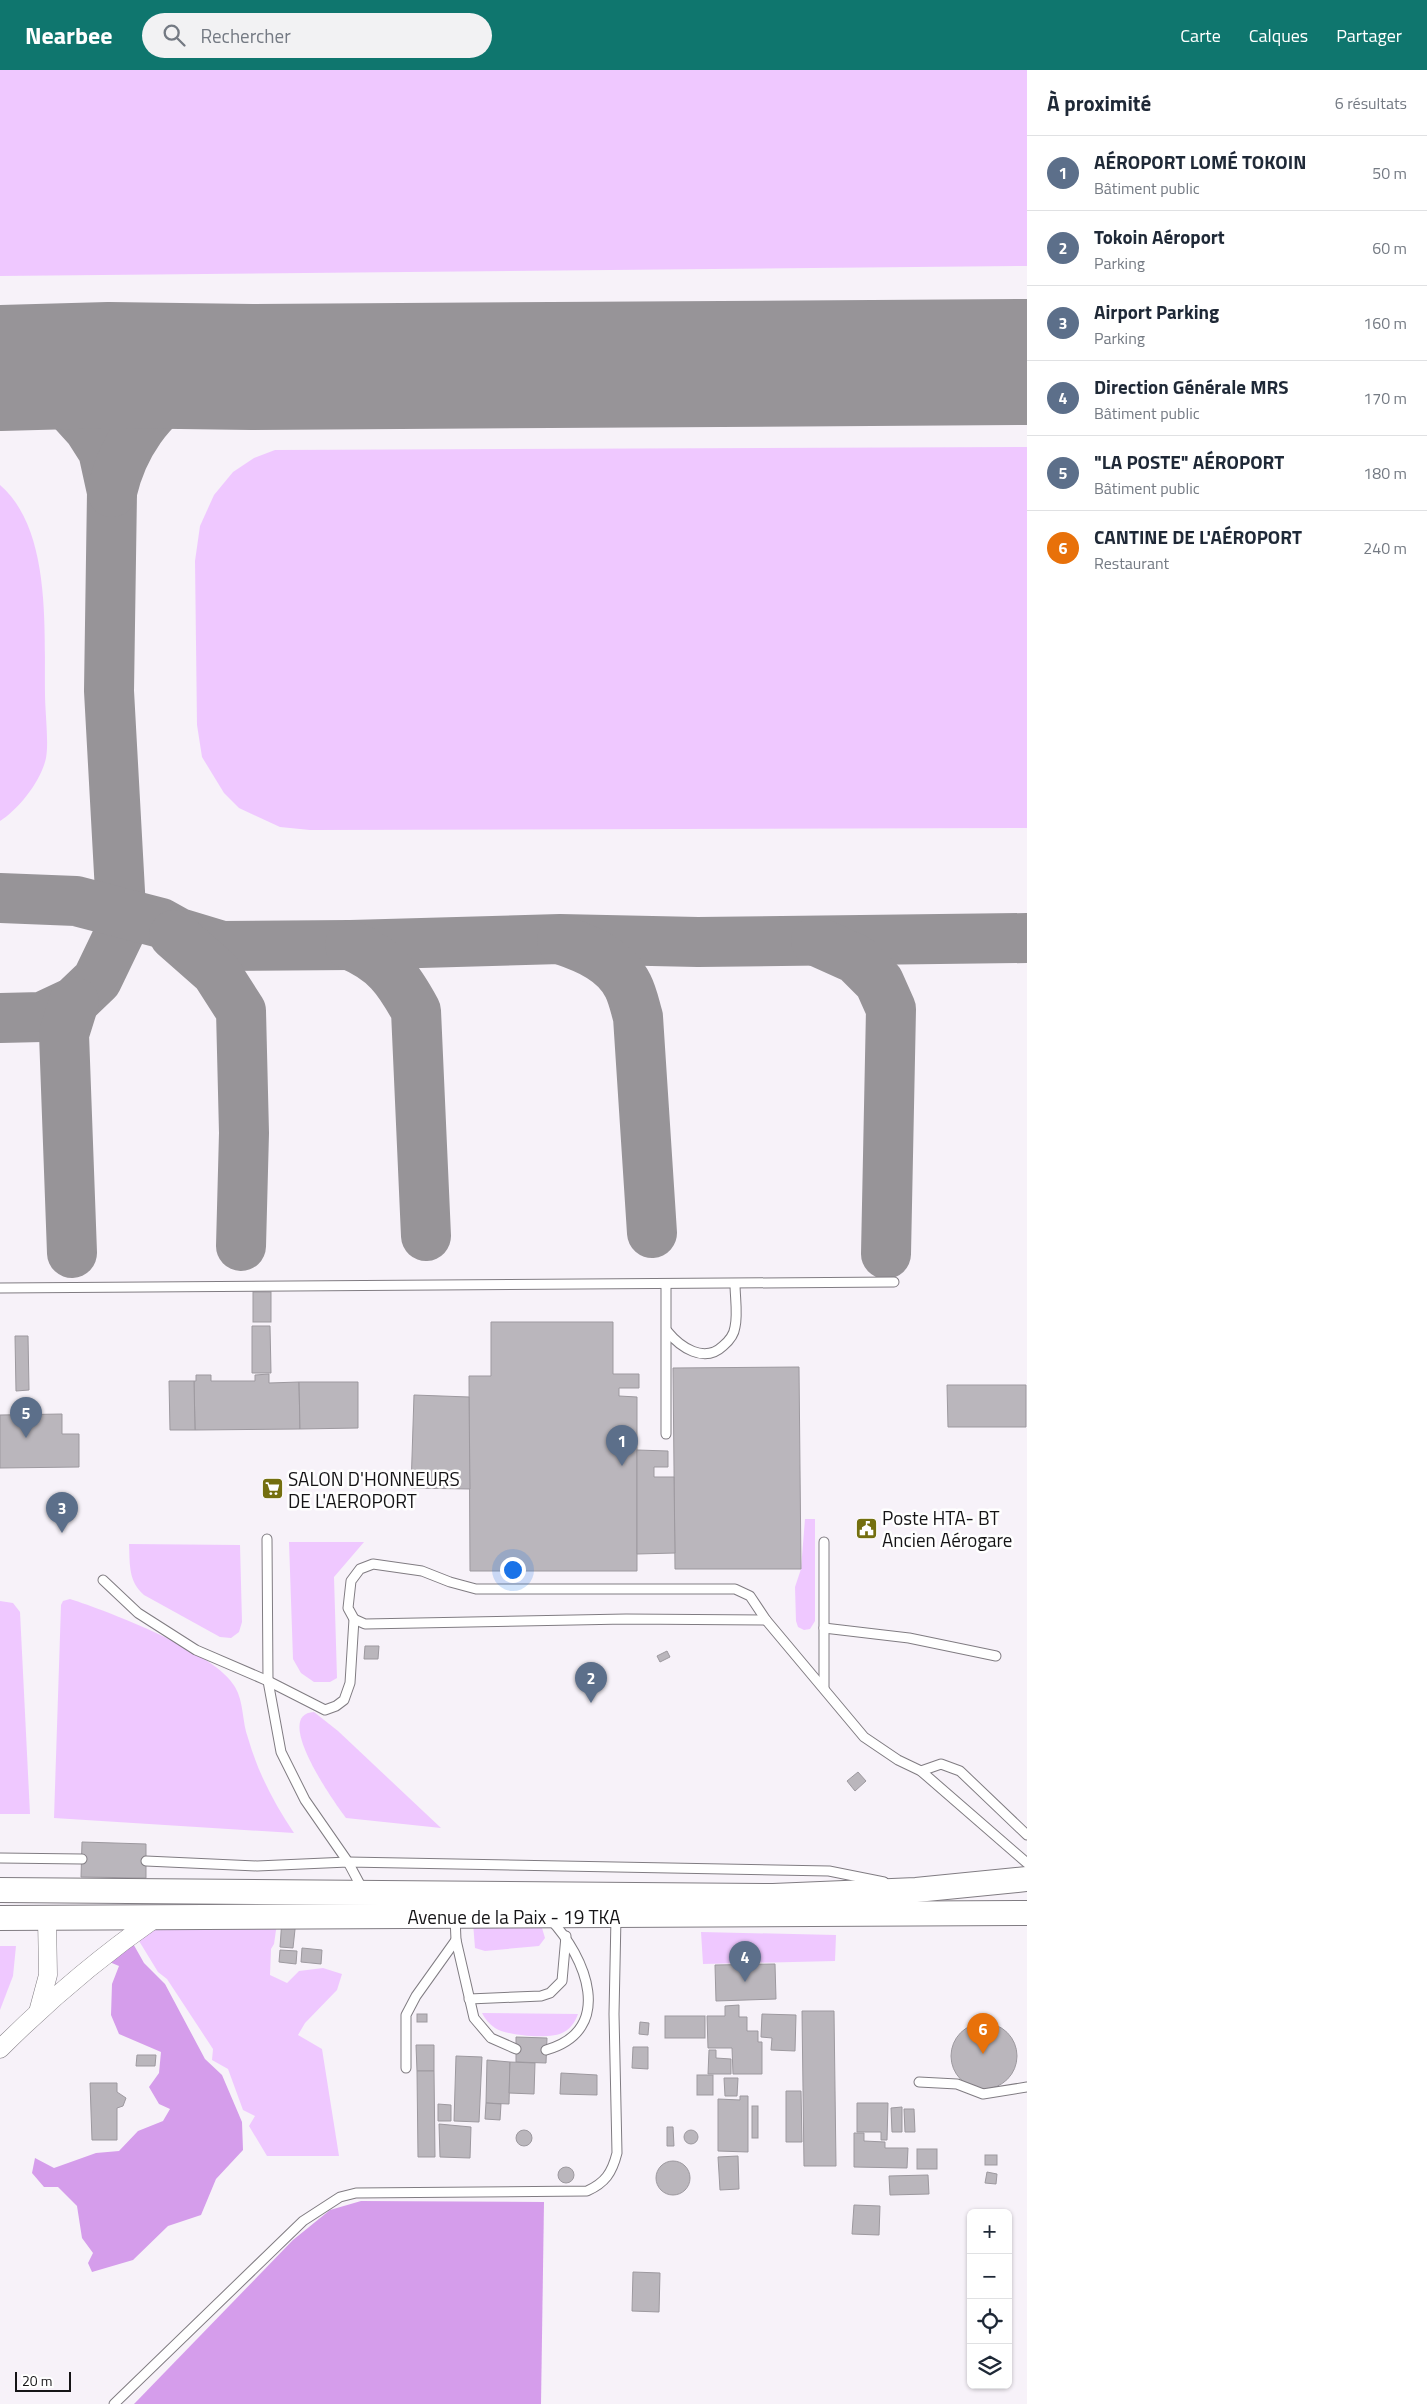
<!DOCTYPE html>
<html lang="fr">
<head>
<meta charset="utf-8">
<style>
  :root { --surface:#fff; --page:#f2f2f3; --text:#1f2937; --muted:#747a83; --line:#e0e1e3; --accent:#0f766e }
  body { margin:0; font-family:"Titillium Web",sans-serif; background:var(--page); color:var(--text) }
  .controls { position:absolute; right:15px; bottom:15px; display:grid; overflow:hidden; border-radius:8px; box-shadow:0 1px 4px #0004 }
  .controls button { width:45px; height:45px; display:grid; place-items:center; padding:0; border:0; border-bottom:1px solid var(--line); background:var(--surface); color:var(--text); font:25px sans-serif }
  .scale { position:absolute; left:15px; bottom:12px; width:56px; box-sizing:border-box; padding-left:5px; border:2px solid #151416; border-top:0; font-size:14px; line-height:18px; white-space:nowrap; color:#151416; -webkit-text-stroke:4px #fff; paint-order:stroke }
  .you { position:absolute; left:512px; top:1499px; width:18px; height:18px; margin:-12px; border:4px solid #fff; border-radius:50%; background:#1a73e8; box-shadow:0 0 0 8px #1a73e833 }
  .badge { display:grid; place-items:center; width:32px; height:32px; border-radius:50%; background:var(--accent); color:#fff; font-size:16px; font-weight:700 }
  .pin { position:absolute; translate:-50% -41px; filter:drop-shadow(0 1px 2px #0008) }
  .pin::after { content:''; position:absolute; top:26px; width:18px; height:15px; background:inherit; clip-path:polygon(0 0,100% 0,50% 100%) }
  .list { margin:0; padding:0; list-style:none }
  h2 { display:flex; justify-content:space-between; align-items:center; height:65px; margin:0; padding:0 20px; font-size:21px }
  h2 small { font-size:16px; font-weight:400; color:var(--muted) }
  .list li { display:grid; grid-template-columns:32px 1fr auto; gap:15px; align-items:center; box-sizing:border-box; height:75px; padding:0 20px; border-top:1px solid var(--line) }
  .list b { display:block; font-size:19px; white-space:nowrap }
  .list p { margin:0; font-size:16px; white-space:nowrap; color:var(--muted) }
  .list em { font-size:16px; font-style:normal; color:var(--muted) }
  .icon { flex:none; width:28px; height:28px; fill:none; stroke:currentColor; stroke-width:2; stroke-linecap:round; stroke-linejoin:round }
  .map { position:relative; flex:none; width:1027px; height:2334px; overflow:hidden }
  header { display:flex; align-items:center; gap:30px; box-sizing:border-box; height:70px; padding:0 25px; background:var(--accent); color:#fff }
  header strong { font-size:24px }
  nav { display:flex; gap:28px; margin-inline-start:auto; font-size:18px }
  .search { width:350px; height:45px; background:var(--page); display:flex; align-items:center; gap:12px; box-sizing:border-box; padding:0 18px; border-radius:28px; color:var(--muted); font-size:19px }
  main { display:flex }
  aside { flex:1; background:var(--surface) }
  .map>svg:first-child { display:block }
  .green { fill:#efc8ff }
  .forest { fill:#d59deb }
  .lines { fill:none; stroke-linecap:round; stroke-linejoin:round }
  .taxiway { stroke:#979498; stroke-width:50 }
  .runway { stroke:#979498; stroke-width:126 }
  .building { fill:#bab6bc; stroke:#9d999f }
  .lane-casing { stroke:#807c82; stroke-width:11 }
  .street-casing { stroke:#807c82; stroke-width:19 }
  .secondary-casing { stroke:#807c82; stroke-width:26 }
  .lane { stroke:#fff; stroke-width:9 }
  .street { stroke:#fff; stroke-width:18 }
  .secondary { stroke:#fff; stroke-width:24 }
  .labels { text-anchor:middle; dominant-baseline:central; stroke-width:5; stroke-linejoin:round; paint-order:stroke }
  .poi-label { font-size:19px; fill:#151416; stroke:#fff; text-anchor:start }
  .street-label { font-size:19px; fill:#151416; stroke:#fff }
</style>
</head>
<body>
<header>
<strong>Nearbee</strong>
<div class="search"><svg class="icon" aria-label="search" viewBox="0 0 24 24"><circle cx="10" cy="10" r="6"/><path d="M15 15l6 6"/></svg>Rechercher</div>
<nav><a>Carte</a><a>Calques</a><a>Partager</a></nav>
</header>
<main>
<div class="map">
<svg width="1027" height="2334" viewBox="0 0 1027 2334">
  <rect width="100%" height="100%" fill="#f7f2f9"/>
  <g class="green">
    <polygon points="0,0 1027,0 1027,196 0,206"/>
    <polygon points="1027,377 1027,758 310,760 280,757 239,738 224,723 202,687 197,655 195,491 200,456 214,425 233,402 254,388 275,380"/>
    <path d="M0 415C52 460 44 561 45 624 45 641 49 673 46 688 41 711 19 739 0 751Z"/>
    <polygon points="805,1449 815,1449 815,1551 810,1559 804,1560 798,1557 796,1551 795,1517 801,1499"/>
    <polygon points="289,1472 364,1472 334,1507 337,1608 330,1612 314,1612 301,1603 293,1589"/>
    <path d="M129 1474 240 1475 242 1552 239 1562 231 1568 220 1567 144 1525C128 1511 130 1494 129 1474Z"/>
    <path d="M70 1529C108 1541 217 1583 235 1617 244 1632 242 1652 248 1668 258 1703 274 1733 294 1763L54 1748 61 1535 63 1531Z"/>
    <polygon points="0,1531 13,1533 20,1542 30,1744 0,1744"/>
    <path d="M314 1642 338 1661 441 1758 346 1748C336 1735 271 1644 314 1642Z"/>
    <polygon points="153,1850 277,1853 274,1874 271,1879 270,1905 287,1913 299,1901 323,1898 342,1904 337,1920 305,1953 298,1965 322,1979 339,2086 267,2086 249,2056 255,2046 243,2040 228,1999 212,1990 213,1979 167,1909 158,1902 136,1866"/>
    <polygon points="473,1853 542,1858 545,1868 539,1876 485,1881 475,1878"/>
    <polygon points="701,1862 836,1865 835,1891 703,1894"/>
    <polygon points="0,1876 16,1876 13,1906 0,1940"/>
    <path d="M482 1943 578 1944C575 1952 571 1958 564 1962 552 1970 507 1966 495 1958 489 1954 485 1949 482 1943Z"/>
  </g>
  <g class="forest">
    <polygon points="131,1870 144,1893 165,1914 205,1989 222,2005 242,2052 243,2080 216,2109 201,2145 168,2156 133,2190 92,2202 88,2193 93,2183 82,2168 77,2136 58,2117 44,2117 32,2103 35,2088 54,2098 96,2083 119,2081 138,2061 163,2051 170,2039 159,2034 149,2017 159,2003 161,1982 119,1964 111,1945 112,1914 119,1896 107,1891"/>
    <polygon points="361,2131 544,2132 541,2334 134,2334 293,2170 330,2140"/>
  </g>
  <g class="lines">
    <g class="taxiway">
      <polyline points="0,303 34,311 51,321 70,338 89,359 103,381 112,422 109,621 122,858 97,910 74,932 42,947 0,948"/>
      <path d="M112 422C122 378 150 333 193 313 212 305 233 302 252 297"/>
      <polyline points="0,828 76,831 161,853 179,863 222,876 350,875 560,869 698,872 1027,868"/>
      <polyline points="174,865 216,902 241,941 244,1063 241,1176"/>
      <path d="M562 870C588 879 615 890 628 916 633 926 635 937 638 947L652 1163"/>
      <polyline points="816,871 856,889 879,912 891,939 886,1184"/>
      <path d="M350 875C385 890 398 908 416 941L426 1166"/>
      <polyline points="72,1183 64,964 74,932"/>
    </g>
    <polyline class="runway" points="0,298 109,295 252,297 1027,292"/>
  </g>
  <g class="building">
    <rect x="253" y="1222" width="18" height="30"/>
    <polygon points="491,1252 613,1252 613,1304 639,1304 639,1318 619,1318 619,1326 637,1327 637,1501 470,1501 469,1306 491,1306"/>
    <polygon points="252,1256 270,1256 271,1303 252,1303"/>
    <polygon points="15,1266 28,1266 29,1320 16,1321"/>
    <polygon points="799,1297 801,1499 675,1499 673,1298"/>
    <polygon points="269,1304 269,1313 299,1312 300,1359 195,1360 194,1311 196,1311 196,1305 211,1305 211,1311 255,1311 255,1305"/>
    <polygon points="169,1311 194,1311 195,1360 170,1360"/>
    <polygon points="299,1312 358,1312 358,1358 300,1359"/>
    <polygon points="947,1315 1026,1315 1026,1357 948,1357"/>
    <polygon points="414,1325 469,1327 470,1419 411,1418"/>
    <polygon points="62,1344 62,1364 79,1364 79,1397 0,1398 0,1345"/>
    <polygon points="637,1380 668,1381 668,1397 654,1397 654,1407 674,1407 675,1483 637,1484"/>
    <polygon points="365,1576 379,1576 378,1589 364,1589"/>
    <polygon points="667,1581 670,1587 660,1592 657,1586"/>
    <polygon points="858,1702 866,1711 855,1721 847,1711"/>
    <polygon points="82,1772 146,1774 146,1808 81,1807"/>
    <polygon points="282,1849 296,1850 293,1878 280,1877"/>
    <polygon points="302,1878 322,1880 321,1894 301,1892"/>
    <polygon points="280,1880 297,1881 296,1894 279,1892"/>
    <polygon points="775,1894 776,1929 716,1931 715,1895"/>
    <polygon points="739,1935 739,1947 747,1947 747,1961 758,1961 758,1972 762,1972 762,2004 733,2004 732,1978 708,1978 707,1946 725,1946 725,1936"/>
    <polygon points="802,1941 834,1941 836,2096 804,2096"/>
    <rect x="417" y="1944" width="10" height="8"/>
    <polygon points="762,1944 796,1945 795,1981 771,1980 772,1968 761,1967"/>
    <rect x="665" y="1946" width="40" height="22"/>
    <polygon points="640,1952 649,1953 648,1965 639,1964"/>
    <circle cx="984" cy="1986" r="33"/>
    <polygon points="516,1967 547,1968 546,1993 516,1992"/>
    <polygon points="416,1975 434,1975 434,2001 417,2001"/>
    <polygon points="633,1977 648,1977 648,1999 632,1998"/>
    <polygon points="709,1980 716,1980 716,1988 731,1989 731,2004 708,2004"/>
    <polygon points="137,1985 156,1985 155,1996 136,1996"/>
    <polygon points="456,1986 482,1987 479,2052 454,2051"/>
    <polygon points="487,1990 510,1992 509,2034 486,2033"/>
    <polygon points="510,1992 535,1993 534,2024 509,2023"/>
    <polygon points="417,2001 434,2001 435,2087 418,2087"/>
    <polygon points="561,2003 597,2005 597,2025 560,2024"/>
    <rect x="697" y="2005" width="16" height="20"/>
    <polygon points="724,2008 738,2008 737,2026 725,2026"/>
    <polygon points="90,2013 117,2013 117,2022 126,2028 123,2036 117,2038 117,2070 92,2070"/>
    <polygon points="786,2021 801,2021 802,2072 786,2072"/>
    <polygon points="740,2026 748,2026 748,2082 718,2081 718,2029 740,2030"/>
    <polygon points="486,2033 501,2034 500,2050 485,2049"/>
    <polygon points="857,2033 888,2033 887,2070 881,2070 881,2062 857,2062"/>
    <polygon points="438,2034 451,2035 451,2051 438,2051"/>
    <rect x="752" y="2036" width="6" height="32"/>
    <polygon points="902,2037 902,2062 892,2062 891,2038"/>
    <polygon points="904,2039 914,2039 915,2062 905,2062"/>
    <polygon points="439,2054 471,2057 470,2088 440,2087"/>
    <polygon points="667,2057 673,2057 674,2076 667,2076"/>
    <circle cx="691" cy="2067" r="7"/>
    <circle cx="524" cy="2068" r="8"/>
    <polygon points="854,2063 864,2063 864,2071 885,2072 885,2078 908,2078 907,2098 854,2097"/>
    <rect x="917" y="2079" width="20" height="20"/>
    <rect x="985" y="2085" width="12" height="10"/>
    <polygon points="738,2086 739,2119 720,2120 718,2087"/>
    <circle cx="673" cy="2108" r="17"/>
    <circle cx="566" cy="2105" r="8"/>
    <polygon points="987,2102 997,2104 996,2114 985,2113"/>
    <polygon points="928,2105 929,2124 890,2125 889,2106"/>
    <polygon points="854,2135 880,2136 879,2165 852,2164"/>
    <polygon points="633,2202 660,2203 659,2242 632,2241"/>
  </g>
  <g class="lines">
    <defs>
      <g id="lane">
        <polyline points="666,1215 666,1364"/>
        <polyline points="0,1218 894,1212"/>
        <path d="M667 1261C680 1277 704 1294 723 1276 729 1271 734 1265 735 1257 738 1244 735 1227 735 1214"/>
        <polyline points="267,1469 268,1611 281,1682 305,1730 348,1792 363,1820"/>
        <polyline points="824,1472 824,1618"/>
        <polyline points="103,1510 138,1543 196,1580 268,1611 325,1640 336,1636 344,1630 350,1613 354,1549 348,1538 351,1511 360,1499 373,1494 422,1501 450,1512 476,1519 735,1519 750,1526 766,1550 864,1667 898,1690 921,1701 1027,1793"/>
        <polyline points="354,1549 365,1554 626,1549 766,1550"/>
        <polyline points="824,1558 909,1568 996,1586"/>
        <polyline points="921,1701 941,1694 960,1701 1027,1765"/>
        <polyline points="0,1788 82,1789"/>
        <polyline points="146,1791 257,1796 348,1792 829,1801 884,1812"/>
        <polyline points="455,1847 456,1870 474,1948 491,1968 516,1979"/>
        <polyline points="469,1929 541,1926 550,1923 562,1911 566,1866"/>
        <path d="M546 1980C616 1960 586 1887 550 1849"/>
        <polyline points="406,1998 406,1945 416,1926 456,1870"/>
        <polyline points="919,2012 957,2014 983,2024 1027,2017"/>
        <path d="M114 2334 303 2151 340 2127 356 2123 587 2121C605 2113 612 2103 617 2083L614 1944 616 1847"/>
      </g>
      <g id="street">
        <polyline points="38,1942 48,1905 47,1848"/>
        <path d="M0 1979C50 1929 98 1888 157 1847"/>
      </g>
      <g id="secondary">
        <polyline points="0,1820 773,1826 916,1820 1027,1809"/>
        <polyline points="0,1848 1027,1843"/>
      </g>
    </defs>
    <use href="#lane" class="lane-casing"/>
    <use href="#street" class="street-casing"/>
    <use href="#secondary" class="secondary-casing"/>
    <use href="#lane" class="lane"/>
    <use href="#street" class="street"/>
    <use href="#secondary" class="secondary"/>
  </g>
  <defs>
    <symbol id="supermarket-square" viewBox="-11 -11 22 22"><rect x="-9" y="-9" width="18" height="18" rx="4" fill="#746f0f" stroke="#fff"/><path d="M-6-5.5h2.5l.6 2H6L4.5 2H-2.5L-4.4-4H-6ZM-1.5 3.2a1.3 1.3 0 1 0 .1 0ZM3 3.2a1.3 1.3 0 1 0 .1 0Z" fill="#fff"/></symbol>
    <symbol id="civic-square" viewBox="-11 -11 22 22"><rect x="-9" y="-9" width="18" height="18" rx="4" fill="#746f0f" stroke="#fff"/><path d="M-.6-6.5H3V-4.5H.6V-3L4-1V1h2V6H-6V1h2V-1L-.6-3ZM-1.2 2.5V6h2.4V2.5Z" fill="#fff"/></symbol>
  </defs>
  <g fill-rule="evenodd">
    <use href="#supermarket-square" x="260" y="1406" width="25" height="25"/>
    <use href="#civic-square" x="854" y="1446" width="25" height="25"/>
  </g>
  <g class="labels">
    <g class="poi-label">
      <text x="288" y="1408">SALON D'HONNEURS<tspan x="288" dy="22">DE L'AEROPORT</tspan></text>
      <text x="882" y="1447">Poste HTA- BT<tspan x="882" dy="22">Ancien Aérogare</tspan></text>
    </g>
    <g class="street-label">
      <text x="514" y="1846">Avenue de la Paix - 19 TKA</text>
    </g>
  </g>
</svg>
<div class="controls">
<button>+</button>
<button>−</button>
<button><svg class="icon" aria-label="locate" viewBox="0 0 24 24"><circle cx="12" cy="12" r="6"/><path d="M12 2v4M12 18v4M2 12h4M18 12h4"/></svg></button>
<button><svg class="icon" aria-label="layers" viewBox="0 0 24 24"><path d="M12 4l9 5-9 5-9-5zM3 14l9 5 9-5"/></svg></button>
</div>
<div class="scale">20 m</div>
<div class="you"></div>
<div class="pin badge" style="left:622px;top:1396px;background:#5c6f8a">1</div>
<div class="pin badge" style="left:591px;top:1633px;background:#5c6f8a">2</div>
<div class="pin badge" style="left:62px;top:1463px;background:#5c6f8a">3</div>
<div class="pin badge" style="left:745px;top:1912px;background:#5c6f8a">4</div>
<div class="pin badge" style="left:26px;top:1368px;background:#5c6f8a">5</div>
<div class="pin badge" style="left:983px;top:1984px;background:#e8710a">6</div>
</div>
<aside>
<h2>À proximité<small>6 résultats</small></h2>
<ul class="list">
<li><span class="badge" style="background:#5c6f8a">1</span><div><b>AÉROPORT LOMÉ TOKOIN</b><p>Bâtiment public</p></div><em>50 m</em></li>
<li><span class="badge" style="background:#5c6f8a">2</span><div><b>Tokoin Aéroport</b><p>Parking</p></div><em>60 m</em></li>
<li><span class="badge" style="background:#5c6f8a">3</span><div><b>Airport Parking</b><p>Parking</p></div><em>160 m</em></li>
<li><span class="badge" style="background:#5c6f8a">4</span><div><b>Direction Générale MRS</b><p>Bâtiment public</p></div><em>170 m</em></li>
<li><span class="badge" style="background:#5c6f8a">5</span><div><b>&quot;LA POSTE&quot; AÉROPORT</b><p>Bâtiment public</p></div><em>180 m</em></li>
<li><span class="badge" style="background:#e8710a">6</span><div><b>CANTINE DE L'AÉROPORT</b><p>Restaurant</p></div><em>240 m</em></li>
</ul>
</aside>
</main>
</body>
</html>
